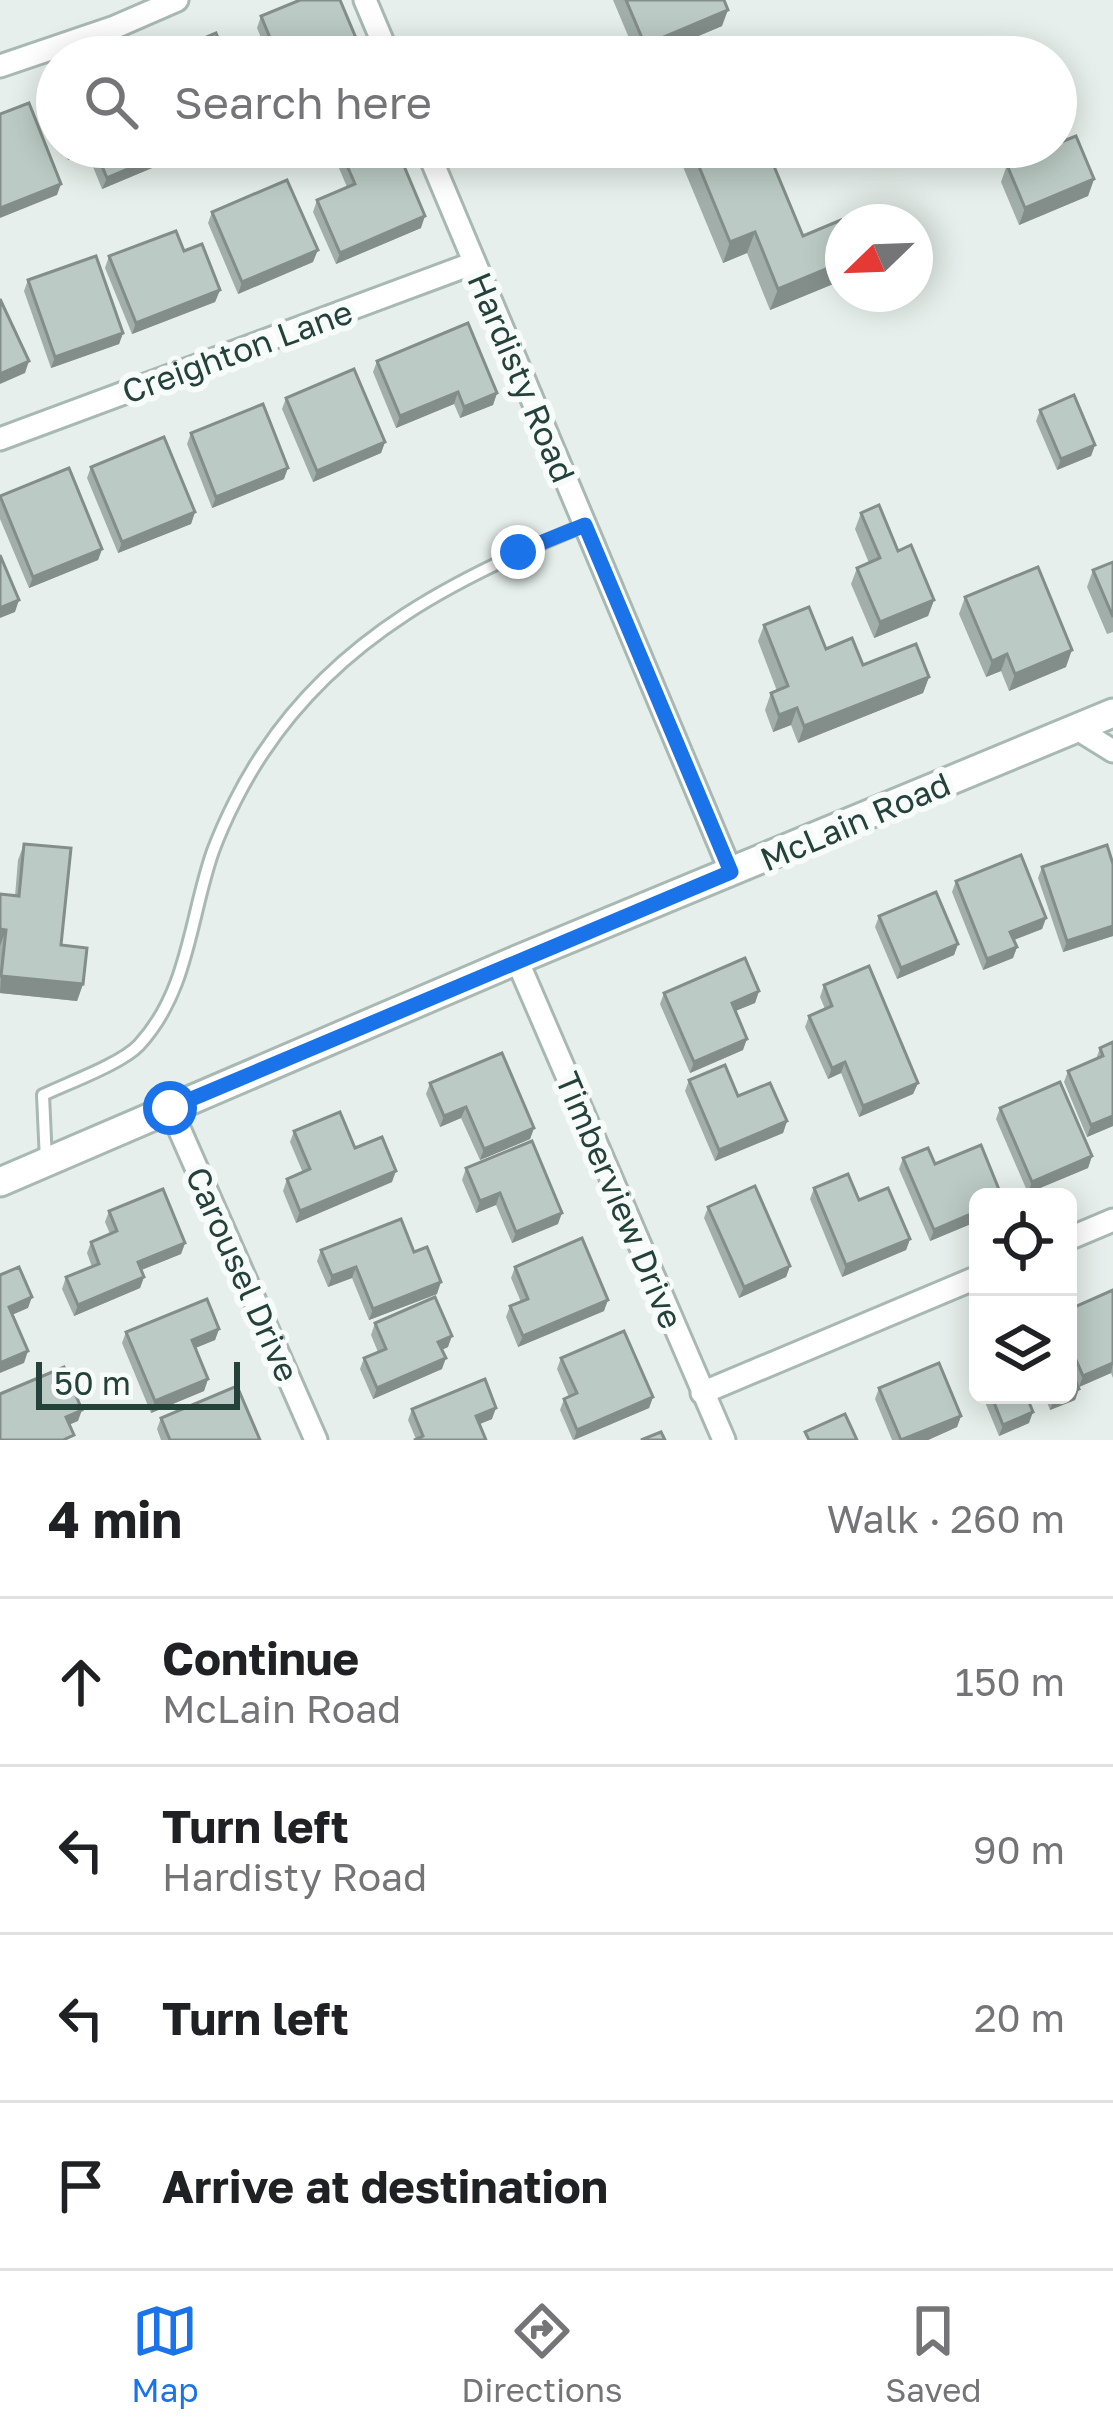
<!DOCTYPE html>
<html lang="en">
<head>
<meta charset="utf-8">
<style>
  :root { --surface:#fff; --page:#f2f2f2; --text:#202124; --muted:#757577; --line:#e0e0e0; --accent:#1a73e8 }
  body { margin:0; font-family:"Golos Text",sans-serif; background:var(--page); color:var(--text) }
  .controls { position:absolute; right:36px; bottom:36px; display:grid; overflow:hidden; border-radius:18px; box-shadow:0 6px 30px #0003 }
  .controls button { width:108px; height:108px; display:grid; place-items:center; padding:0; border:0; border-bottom:3px solid var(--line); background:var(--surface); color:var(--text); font:60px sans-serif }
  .compass { position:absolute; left:825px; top:204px; width:108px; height:108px; border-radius:50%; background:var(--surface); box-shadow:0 6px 30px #0003; rotate:247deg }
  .scale { position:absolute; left:36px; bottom:30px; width:204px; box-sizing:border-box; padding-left:12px; border:6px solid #24423a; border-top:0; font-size:33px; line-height:42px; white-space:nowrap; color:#24423a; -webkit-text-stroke:9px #f7fbf9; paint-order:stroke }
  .stop { position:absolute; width:36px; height:36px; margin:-27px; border:9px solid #1a73e8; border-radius:50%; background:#fff }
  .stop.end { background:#1a73e8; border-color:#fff; box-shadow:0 3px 12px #0008 }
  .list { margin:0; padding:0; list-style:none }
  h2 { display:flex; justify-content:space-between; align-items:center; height:156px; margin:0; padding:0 48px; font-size:51px }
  h2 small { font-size:39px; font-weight:400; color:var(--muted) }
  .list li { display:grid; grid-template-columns:78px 1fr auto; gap:36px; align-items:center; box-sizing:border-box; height:168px; padding:0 48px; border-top:3px solid var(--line) }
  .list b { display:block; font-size:45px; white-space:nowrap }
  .list p { margin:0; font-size:39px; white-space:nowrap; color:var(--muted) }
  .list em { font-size:39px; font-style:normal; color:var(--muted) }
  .icon { flex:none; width:66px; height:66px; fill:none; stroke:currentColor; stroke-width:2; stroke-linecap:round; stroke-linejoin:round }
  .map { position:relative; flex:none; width:1113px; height:1440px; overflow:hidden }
  .search { position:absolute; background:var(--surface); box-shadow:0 6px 30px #0003; left:36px; right:36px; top:36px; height:132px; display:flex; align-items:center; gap:30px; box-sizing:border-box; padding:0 42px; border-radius:66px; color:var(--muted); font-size:45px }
  .sheet { height:828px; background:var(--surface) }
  nav { display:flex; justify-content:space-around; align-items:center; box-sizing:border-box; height:168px; border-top:3px solid var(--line); background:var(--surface); font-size:33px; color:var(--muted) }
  nav a { display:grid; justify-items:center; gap:6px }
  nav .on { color:var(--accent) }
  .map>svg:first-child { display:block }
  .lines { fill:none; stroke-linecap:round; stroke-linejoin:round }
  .service-casing { stroke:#a8b8b2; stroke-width:16 }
  .minor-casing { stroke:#a8b8b2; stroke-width:27 }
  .tertiary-casing { stroke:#a8b8b2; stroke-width:33 }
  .service { stroke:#fff; stroke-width:10 }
  .minor { stroke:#fff; stroke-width:21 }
  .tertiary { stroke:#fff; stroke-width:27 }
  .wall { fill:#a1aea9 }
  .shaded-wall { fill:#838d89 }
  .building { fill:#bbcac4; stroke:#838d89; stroke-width:3 }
  .route { stroke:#1a73e8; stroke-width:15 }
  .labels { text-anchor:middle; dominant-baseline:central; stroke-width:12; stroke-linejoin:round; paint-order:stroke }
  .street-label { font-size:33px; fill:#24423a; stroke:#f7fbf9 }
</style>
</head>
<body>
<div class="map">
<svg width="1113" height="1440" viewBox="0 0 1113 1440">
  <rect width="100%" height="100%" fill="#e6efeb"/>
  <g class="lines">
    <defs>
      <path id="service" d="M46 1161 43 1095C68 1083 121 1064 139 1045 189 991 190 916 213 851 225 819 244 781 263 753 340 636 459 576 585 525"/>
      <g id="minor">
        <polyline points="365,0 389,57"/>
        <polyline points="0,66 115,27 177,0"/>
        <polyline points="426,147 731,872"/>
        <polyline points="0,439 474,263"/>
        <polyline points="1076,728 1113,751"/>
        <polyline points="517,960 724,1440"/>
        <polyline points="170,1108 316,1440"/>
        <polyline points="1068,1239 1113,1220"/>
        <polyline points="702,1393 978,1277"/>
      </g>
      <polyline id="tertiary" points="0,1182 517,960 1113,713"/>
    </defs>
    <use href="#service" class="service-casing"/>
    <use href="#minor" class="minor-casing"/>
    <use href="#tertiary" class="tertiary-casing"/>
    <use href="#service" class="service"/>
    <use href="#minor" class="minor"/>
    <use href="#tertiary" class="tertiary"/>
  </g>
  <g class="wall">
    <polygon points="613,0 724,0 722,26 649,57 637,57"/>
    <polygon points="261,16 364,57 269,57 257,28"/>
    <polygon points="57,96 57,135 46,110 50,99"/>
    <polygon points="62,147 152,147 156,157 152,168 102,189 87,152 68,160"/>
    <polygon points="336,147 396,147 421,228 336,264 313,212 317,200 347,187 333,154"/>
    <polygon points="687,147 766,147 803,236 843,224 843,280 770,310 747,253 723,263 681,162"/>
    <polygon points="1007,165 1094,179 1088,196 1019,225 1001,182"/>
    <polygon points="212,212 313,262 238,294 208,223"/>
    <polygon points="184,251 220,290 215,302 132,334 105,268 109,256"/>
    <polygon points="28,280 123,333 119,344 51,368 24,291"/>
    <polygon points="377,361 497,393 493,405 460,418 454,404 396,428 373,372"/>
    <polygon points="286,398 385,442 381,453 313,482 282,409"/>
    <polygon points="1040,410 1095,445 1091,456 1057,470 1036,421"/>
    <polygon points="191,433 284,479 212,508 187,444"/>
    <polygon points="91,467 195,512 191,524 118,553 87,478"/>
    <polygon points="0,496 102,549 98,560 29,588 0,519"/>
    <polygon points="861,513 898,551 934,600 928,616 874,638 851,584 857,568 869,563 855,529"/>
    <polygon points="1113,562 1113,632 1107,634 1087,587 1093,570"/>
    <polygon points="965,597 1066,667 1009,691 1001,671 986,677 959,614"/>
    <polygon points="764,625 826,649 863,665 929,677 923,693 798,743 791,725 773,732 765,710 771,693 777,691 758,641"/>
    <polygon points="24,844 61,945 83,984 77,1001 0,993 0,894 15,896 18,860"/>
    <polygon points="1113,864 1113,936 1063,952 1038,878 1042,867"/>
    <polygon points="956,881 1046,918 1042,929 1014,940 1017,947 1013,958 983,970 952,892"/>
    <polygon points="879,916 958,944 954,955 897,979 875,927"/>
    <polygon points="824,985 918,1083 913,1094 859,1117 841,1073 828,1079 805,1027 809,1016 825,1009 820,997"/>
    <polygon points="759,991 755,1003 735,1011 743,1050 690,1073 660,1004 664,993"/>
    <polygon points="1113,1042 1113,1126 1087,1137 1064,1082 1068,1071 1096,1059 1100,1048"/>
    <polygon points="689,1080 738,1096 787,1121 783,1133 715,1161 685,1091"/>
    <polygon points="430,1083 534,1128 530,1139 480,1160 461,1118 440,1127 426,1094"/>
    <polygon points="1000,1108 1092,1156 1088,1168 1028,1193 996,1119"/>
    <polygon points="294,1131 355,1148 392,1182 296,1223 283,1191 287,1179 303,1173 290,1142"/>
    <polygon points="903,1158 935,1164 978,1197 978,1221 930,1241 899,1169"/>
    <polygon points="466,1168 558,1224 512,1243 496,1205 476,1213 462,1180"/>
    <polygon points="814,1188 910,1239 906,1250 842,1277 810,1199"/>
    <polygon points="708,1207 790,1266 786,1277 739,1298 704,1218"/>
    <polygon points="109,1211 185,1243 181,1254 141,1270 144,1277 140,1288 74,1316 62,1289 66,1277 92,1267 87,1253 91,1242 110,1234 105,1222"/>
    <polygon points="321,1250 414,1252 437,1294 369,1320 352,1278 328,1287 317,1261"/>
    <polygon points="515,1267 604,1311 518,1347 506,1317 510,1306 521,1302 511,1278"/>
    <polygon points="1113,1290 1113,1378 1111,1373 1079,1387 1068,1362 1068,1310"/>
    <polygon points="375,1323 448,1347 442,1350 442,1369 373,1399 360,1369 364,1358 378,1352 371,1335"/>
    <polygon points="219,1329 215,1340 195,1348 208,1379 204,1391 151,1413 122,1343 126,1332"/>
    <polygon points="561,1358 653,1397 649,1408 573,1440 560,1410 564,1399 569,1397 557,1369"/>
    <polygon points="879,1388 961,1416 957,1427 928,1440 892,1440 875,1399"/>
    <polygon points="1079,1389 1075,1400 1050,1410 1044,1395 1068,1395"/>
    <polygon points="982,1395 1035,1395 1028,1398 1029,1423 999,1436"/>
    <polygon points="412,1409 492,1419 480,1424 416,1439 408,1420"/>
    <polygon points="161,1418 260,1440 161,1440 157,1429"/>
  </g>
  <g class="shaded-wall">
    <polygon points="728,10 722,26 649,57 640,57 645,45"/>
    <polygon points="77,147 89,147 87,152 68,160 72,149"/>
    <polygon points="156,157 152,168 102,189 107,178"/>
    <polygon points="1094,179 1088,196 1019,225 1025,208"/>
    <polygon points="61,184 57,195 0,218 0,208"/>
    <polygon points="425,216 421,228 336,264 340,253"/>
    <polygon points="755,232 747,253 723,263 730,242"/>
    <polygon points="318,250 313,262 238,294 242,282"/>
    <polygon points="843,262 843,280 770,310 778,289"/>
    <polygon points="220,290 215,302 132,334 136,323"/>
    <polygon points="123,333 119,344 51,368 55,357"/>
    <polygon points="29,361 25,373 0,384 0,374"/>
    <polygon points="458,392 454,404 396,428 400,416"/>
    <polygon points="497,393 493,405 460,418 464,407"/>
    <polygon points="385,442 381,453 313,482 317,471"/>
    <polygon points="1095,445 1091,456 1057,470 1061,459"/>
    <polygon points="288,468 284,479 212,508 216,497"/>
    <polygon points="195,512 191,524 118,553 122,542"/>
    <polygon points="102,549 98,560 29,588 33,577"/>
    <polygon points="19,600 15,612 0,618 0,608"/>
    <polygon points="934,600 928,616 874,638 880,622"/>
    <polygon points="1072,650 1066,667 1009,691 1015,674"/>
    <polygon points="1007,654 1001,671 986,677 992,661"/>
    <polygon points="929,677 923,693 798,743 804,726"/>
    <polygon points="797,708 791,725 773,732 779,715"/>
    <polygon points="1046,918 1042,929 1006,943 1010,932"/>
    <polygon points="1113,926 1113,936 1063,952 1067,941"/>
    <polygon points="0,929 6,930 0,946"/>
    <polygon points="958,944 954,955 897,979 901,968"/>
    <polygon points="1017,947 1013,958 983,970 987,959"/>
    <polygon points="1,976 83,984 77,1001 0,993"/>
    <polygon points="759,991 755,1003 728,1014 732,1003"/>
    <polygon points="747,1039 743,1050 690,1073 694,1062"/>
    <polygon points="845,1062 841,1073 828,1079 832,1068"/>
    <polygon points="918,1083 913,1094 859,1117 863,1106"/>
    <polygon points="466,1107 461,1118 440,1127 444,1116"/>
    <polygon points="1113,1116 1113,1126 1087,1137 1091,1125"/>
    <polygon points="787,1121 783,1133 715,1161 719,1150"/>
    <polygon points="534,1128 530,1139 480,1160 484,1149"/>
    <polygon points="1092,1156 1088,1168 1028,1193 1032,1182"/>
    <polygon points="396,1171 392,1182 296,1223 300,1211"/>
    <polygon points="500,1193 496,1205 476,1213 480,1201"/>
    <polygon points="978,1211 978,1221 930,1241 934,1230"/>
    <polygon points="562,1213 558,1224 512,1243 516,1232"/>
    <polygon points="910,1239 906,1250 842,1277 846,1265"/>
    <polygon points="185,1243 181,1254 134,1273 138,1262"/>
    <polygon points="790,1266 786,1277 739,1298 744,1287"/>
    <polygon points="356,1267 352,1278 328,1287 332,1276"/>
    <polygon points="144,1277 140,1288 74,1316 78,1305"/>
    <polygon points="441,1282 437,1294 369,1320 373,1309"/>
    <polygon points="32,1297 28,1308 5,1318 9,1307"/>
    <polygon points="608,1300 604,1311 518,1347 523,1336"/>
    <polygon points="219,1329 215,1340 188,1351 192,1340"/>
    <polygon points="452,1336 448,1347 434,1353 438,1342"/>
    <polygon points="28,1351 24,1363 0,1373 0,1363"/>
    <polygon points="446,1358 442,1369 373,1399 377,1388"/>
    <polygon points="1113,1363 1111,1373 1079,1387 1083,1376"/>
    <polygon points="208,1379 204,1391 151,1413 155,1401"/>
    <polygon points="1079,1389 1075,1400 1050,1410 1054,1399"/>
    <polygon points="653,1397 649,1408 574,1440 577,1430"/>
    <polygon points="496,1408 492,1419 472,1427 476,1416"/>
    <polygon points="82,1410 78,1421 62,1428 66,1417"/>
    <polygon points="1033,1412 1029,1423 999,1436 1003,1425"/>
    <polygon points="961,1416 957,1427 928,1440 905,1440"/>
  </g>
  <g class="building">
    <polygon points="300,0 340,0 364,57 278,57 261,16"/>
    <polygon points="626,0 724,0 728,10 645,45"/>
    <polygon points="216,33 226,57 160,57"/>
    <polygon points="57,96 57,114 50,99"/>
    <polygon points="29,103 61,184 0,208 0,114"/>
    <polygon points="1076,136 1094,179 1025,208 1007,165 1049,147 1056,147 1056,144"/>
    <polygon points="94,147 152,147 156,157 107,178"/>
    <polygon points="339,147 396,147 425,216 340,253 317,200 355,184"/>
    <polygon points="691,147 766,147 803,236 841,220 843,224 843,262 778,289 755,232 730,242"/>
    <polygon points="287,180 318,250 242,282 212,212"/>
    <polygon points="176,231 184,251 202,244 220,290 136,323 109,256"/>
    <polygon points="96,256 123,333 55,357 28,280"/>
    <polygon points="0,299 29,361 0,374"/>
    <polygon points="468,323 497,393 464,407 458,392 400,416 377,361"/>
    <polygon points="354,369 385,442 317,471 286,398"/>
    <polygon points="1074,395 1095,445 1061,459 1040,410"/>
    <polygon points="263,404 288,468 216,497 191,433"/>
    <polygon points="164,437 195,512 122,542 91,467"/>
    <polygon points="69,468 102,549 33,577 0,496"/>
    <polygon points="879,505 898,551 911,545 934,600 880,622 857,568 880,558 861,513"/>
    <polygon points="0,555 19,600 0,608"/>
    <polygon points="1113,562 1113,617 1093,570"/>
    <polygon points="1038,567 1072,650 1015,674 1007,654 992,661 965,597"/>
    <polygon points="809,607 826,649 852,638 863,665 916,644 929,677 804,726 797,708 779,715 771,693 788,686 764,625"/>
    <polygon points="24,844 71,848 61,945 87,948 83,984 1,976 6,930 0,929 0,894 19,896"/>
    <polygon points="1107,845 1113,864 1113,926 1067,941 1042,867"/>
    <polygon points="1021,855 1046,918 1010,932 1017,947 987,959 956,881"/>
    <polygon points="936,892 958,944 901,968 879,916"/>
    <polygon points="745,958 759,991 732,1003 747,1039 694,1062 664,993"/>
    <polygon points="869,966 918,1083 863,1106 845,1062 832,1068 809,1016 832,1006 824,985"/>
    <polygon points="1113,1042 1113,1116 1091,1125 1068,1071 1103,1056 1100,1048"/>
    <polygon points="502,1053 534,1128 484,1149 466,1107 444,1116 430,1083"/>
    <polygon points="725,1065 738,1096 770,1083 787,1121 719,1150 689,1080"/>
    <polygon points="1060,1082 1092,1156 1032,1182 1000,1108"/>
    <polygon points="340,1112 355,1148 382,1137 396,1171 300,1211 287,1179 310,1169 294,1131"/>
    <polygon points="532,1141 562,1213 516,1232 500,1193 480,1201 466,1168"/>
    <polygon points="981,1145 1002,1197 978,1197 978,1211 934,1230 903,1158 928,1148 935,1164"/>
    <polygon points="848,1174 859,1200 888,1188 910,1239 846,1265 814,1188"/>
    <polygon points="755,1186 790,1266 744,1287 708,1207"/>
    <polygon points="163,1189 185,1243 138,1262 144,1277 78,1305 66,1277 99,1264 91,1242 117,1231 109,1211"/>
    <polygon points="401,1219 414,1252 427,1247 441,1282 373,1309 356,1267 332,1276 321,1250"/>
    <polygon points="582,1238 608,1300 523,1336 510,1306 528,1299 515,1267"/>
    <polygon points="19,1267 32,1297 9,1307 28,1351 0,1363 0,1275"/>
    <polygon points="1113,1290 1113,1363 1083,1376 1068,1341 1068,1310"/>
    <polygon points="435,1297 452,1336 438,1342 446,1358 377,1388 364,1358 386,1349 375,1323"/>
    <polygon points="207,1299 219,1329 192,1340 208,1379 155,1401 126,1332"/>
    <polygon points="624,1331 653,1397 577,1430 564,1399 577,1393 561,1358"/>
    <polygon points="939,1363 961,1416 901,1440 879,1388"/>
    <polygon points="1068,1363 1079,1389 1068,1393"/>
    <polygon points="64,1367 82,1410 66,1417 74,1435 63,1440 0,1440 0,1394"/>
    <polygon points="485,1379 496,1408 476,1416 486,1440 414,1440 423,1436 412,1409"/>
    <polygon points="237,1386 260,1440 170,1440 161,1418"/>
    <polygon points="991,1395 1026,1395 1033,1412 1003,1425"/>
    <polygon points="845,1414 857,1440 809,1440 805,1432"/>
    <polygon points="661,1432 665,1440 641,1440"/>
  </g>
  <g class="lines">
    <polyline class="route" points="170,1108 731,872 585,525 518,552"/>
  </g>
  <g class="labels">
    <g class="street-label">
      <text transform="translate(237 351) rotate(-20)">Creighton Lane</text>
      <text transform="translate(522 377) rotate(67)">Hardisty Road</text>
      <text transform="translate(855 821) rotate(-23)">McLain Road</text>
      <text transform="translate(620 1200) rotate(67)">Timberview Drive</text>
      <text transform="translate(243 1274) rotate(66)">Carousel Drive</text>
    </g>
  </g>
</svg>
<div class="controls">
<button><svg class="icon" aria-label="locate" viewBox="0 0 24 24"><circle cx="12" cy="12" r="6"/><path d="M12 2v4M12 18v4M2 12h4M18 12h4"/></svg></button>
<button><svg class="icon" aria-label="layers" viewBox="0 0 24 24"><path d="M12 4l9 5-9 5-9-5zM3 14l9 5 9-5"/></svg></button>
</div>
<svg class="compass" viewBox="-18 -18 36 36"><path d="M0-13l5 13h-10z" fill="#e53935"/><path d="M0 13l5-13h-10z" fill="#757577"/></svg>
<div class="scale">50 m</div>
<div class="stop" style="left:170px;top:1108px"></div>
<div class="stop end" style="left:518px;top:552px"></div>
<div class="search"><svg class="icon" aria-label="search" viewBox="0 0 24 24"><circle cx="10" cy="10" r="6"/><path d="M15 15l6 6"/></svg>Search here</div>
</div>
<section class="sheet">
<h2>4 min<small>Walk · 260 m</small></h2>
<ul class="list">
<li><svg class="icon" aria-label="ahead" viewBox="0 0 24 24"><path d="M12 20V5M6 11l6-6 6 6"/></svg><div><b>Continue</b><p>McLain Road</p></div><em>150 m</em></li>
<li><svg class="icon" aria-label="left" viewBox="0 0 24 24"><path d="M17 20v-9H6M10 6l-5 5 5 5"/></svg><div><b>Turn left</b><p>Hardisty Road</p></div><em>90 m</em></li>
<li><svg class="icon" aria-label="left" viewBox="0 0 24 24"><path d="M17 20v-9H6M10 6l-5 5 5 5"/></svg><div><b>Turn left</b></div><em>20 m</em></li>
<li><svg class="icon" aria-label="arrive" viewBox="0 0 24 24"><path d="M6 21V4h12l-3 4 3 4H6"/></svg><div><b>Arrive at destination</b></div></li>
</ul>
</section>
<nav>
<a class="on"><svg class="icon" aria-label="map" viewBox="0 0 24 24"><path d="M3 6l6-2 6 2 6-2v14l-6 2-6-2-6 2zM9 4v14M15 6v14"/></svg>Map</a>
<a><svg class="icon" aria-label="directions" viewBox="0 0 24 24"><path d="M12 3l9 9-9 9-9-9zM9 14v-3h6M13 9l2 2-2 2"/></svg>Directions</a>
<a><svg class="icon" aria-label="saved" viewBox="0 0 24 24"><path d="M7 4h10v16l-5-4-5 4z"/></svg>Saved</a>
</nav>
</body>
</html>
